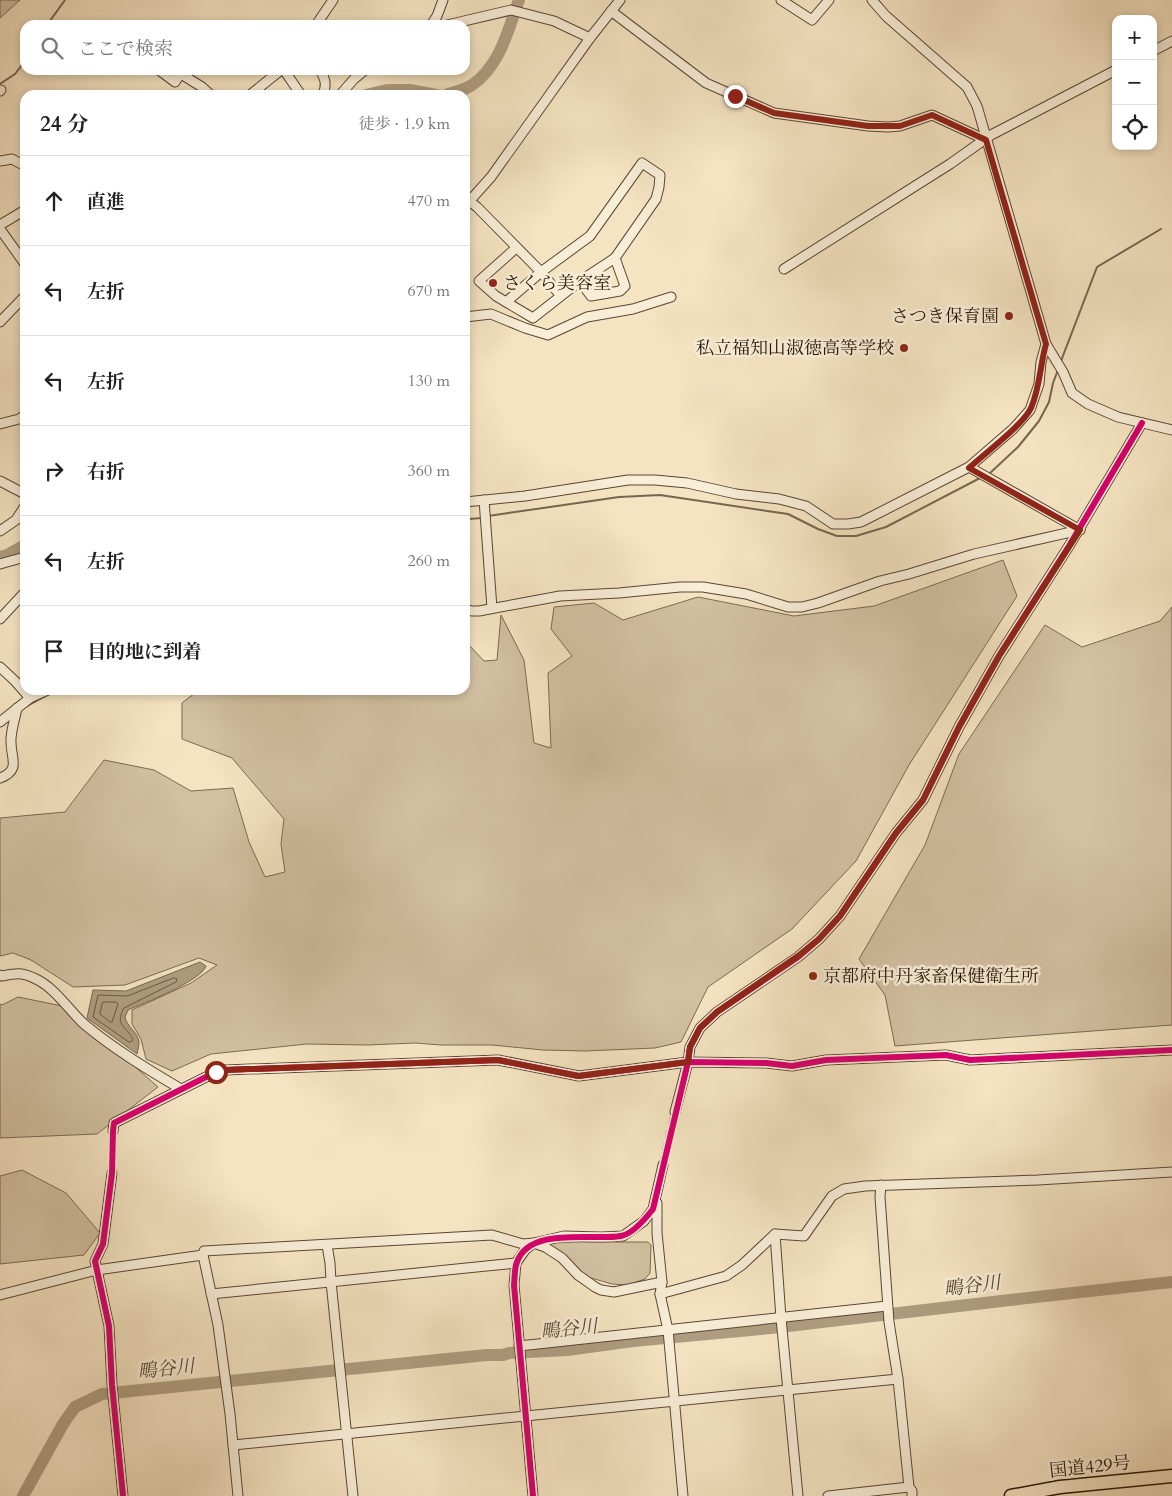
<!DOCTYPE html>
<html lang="ja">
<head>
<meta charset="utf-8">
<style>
  :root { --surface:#fff; --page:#f2f2f2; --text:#222; --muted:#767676; --line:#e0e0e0 }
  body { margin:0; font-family:Cardo,"Noto Serif JP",serif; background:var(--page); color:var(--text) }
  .controls { position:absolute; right:15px; top:15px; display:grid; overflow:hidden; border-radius:10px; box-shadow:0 2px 8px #0003 }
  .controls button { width:45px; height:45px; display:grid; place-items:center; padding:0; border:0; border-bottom:1px solid var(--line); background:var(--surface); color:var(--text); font:25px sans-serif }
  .stop { position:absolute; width:15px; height:15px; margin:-11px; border:4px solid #8f2418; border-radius:50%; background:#fff }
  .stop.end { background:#8f2418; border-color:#fff; box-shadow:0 1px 5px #0008 }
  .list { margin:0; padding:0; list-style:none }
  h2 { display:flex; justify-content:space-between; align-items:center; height:65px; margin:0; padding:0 20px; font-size:21px }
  h2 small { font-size:16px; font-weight:400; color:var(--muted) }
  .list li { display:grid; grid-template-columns:32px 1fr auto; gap:15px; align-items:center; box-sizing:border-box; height:90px; padding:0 20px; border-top:1px solid var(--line) }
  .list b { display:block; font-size:19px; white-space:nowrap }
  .list em { font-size:16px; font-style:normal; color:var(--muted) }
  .icon { flex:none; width:28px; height:28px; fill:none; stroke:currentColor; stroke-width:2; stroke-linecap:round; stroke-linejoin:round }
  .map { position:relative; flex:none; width:1172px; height:1496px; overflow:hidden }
  .search { position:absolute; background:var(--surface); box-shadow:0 2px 8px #0003; left:20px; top:20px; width:450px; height:55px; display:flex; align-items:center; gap:12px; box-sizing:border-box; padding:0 18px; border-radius:15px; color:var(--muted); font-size:19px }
  .panel { position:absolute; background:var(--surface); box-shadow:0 2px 8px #0003; left:20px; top:90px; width:450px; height:605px; border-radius:15px }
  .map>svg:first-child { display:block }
  .green { fill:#d2c0a2; stroke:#7c6952 }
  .water { fill:#af9d81; stroke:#79654f }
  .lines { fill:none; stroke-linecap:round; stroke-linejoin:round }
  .shore { stroke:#6b5842; stroke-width:1 }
  .stream { stroke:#79654f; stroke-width:2 }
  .river { stroke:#af9d81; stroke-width:12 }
  .minor-tunnel { stroke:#d6c4a5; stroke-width:9; stroke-dasharray:9 4.5; stroke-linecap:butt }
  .minor-casing { stroke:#5a4633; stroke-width:11 }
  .highway-casing { stroke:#271203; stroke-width:15 }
  .minor { stroke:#f8edd7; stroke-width:9 }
  .highway { stroke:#f5e4c2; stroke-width:12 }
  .cycleway-casing { stroke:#f8edd7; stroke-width:9 }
  .cycleway { stroke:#d6006c; stroke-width:6 }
  .route { stroke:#8f2418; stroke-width:6 }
  .poi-dot { fill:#8f2418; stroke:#f8edd7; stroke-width:2 }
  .labels { text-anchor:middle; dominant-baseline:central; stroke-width:5; stroke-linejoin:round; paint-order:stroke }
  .poi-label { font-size:18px; fill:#271203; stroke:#f8edd7; text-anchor:start }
  .street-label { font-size:18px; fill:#271203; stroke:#f8edd7 }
  .water-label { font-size:19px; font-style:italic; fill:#5d4a35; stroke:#f8edd7 }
</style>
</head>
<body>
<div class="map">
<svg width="1172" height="1496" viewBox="0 0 1172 1496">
  <rect width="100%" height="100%" fill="#f5e4c2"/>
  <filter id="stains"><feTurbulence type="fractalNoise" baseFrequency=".004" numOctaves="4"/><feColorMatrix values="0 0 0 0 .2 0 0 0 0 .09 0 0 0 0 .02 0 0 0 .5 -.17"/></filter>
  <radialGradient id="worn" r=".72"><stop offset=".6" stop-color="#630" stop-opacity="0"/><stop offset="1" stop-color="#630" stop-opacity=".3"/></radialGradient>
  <g class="green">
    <polygon points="0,0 20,0 0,18"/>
    <polygon points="1003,560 1017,596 909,765 856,861 792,929 708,987 681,1042 655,1048 585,1051 543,1050 492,1045 441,1045 415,1043 367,1045 307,1044 211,1054 172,1071 146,1059 141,1039 132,1024 132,1010 191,983 217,965 199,958 125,985 73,987 31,960 13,953 0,956 0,818 65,812 104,760 154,770 191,791 233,788 249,842 265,877 285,872 281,844 284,819 232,758 182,739 182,703 199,690 465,690 465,633 467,643 484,661 497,660 501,615 524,660 534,743 551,748 548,673 572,656 551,629 554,607 594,603 623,620 698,597 794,616 874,606"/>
    <polygon points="1172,607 1172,1025 895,1046 885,995 859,959 925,845 959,754 1045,625 1082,647 1160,621"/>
    <polygon points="18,997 67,1007 158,1087 97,1134 0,1138 0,1004 2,1005"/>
    <polygon points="22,1170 66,1193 100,1233 84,1255 0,1264 0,1176"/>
    <polygon points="580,1242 648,1242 651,1245 650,1273 645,1279 628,1285 612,1284 584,1276 549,1247 550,1243"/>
  </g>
  <path class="water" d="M200 962 206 966C201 981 144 1003 128 1010L125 1017C127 1027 138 1032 139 1042 139 1045 138 1050 137 1054L87 1018 93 990 126 991Z"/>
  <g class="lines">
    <g class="shore">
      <path d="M174 978 177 979 176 982 124 1008C114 1026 127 1026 133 1040L131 1042H129L93 1017 98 995 127 996Z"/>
      <polygon points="103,1002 116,1002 118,1004 112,1022 110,1022 100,1014"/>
    </g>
    <g class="stream">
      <polyline points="47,25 65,0"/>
      <polyline points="0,84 15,74 25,61"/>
      <polyline points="1061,361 1097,267 1161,229"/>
      <polyline points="989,474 1018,447 1039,421 1049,402 1053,383 1058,370"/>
      <polyline points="488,516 619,497 660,495 788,514 818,529 837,536 856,536 886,527 982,477"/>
      <polyline points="465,520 469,519 482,518"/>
      <polyline points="50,694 59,690"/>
      <polyline points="25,707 45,696"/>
    </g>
    <g class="river">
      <polyline points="366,95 387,90 410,90 436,95"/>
      <path d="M446 95C454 92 465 90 472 85 500 66 508 30 519 0"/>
      <polyline points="0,557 7,555 25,545"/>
      <polyline points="23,1496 63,1424 75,1407 102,1394 487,1355 503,1355 509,1353 567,1350 633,1341 771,1328 1010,1300 1172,1282"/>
    </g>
    <g class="minor-tunnel">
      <polyline points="663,1165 675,1112"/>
      <polyline points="112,1173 113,1131"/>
    </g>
    <defs>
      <g id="minor">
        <polyline points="781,0 812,20 829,0"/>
        <polyline points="872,0 886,16 967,87 977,106 1046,344 1063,372 1072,393 1088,404 1118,417 1172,430"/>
        <polyline points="611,11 706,83 774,113 868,126 888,127 900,126 932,115 986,140"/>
        <polyline points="316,25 333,0"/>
        <polyline points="431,25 437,16 443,0"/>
        <polyline points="447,25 511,10 554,21 590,38"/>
        <polyline points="1153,51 1172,41"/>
        <polyline points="159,70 175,82 183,70"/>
        <polyline points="284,70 301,95"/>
        <path d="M320 70C325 78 328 86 322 95"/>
        <polyline points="181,74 202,87 211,95"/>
        <polyline points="0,91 1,90"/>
        <polyline points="250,95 281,70"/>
        <polyline points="340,95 354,79 365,70"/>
        <polyline points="0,161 12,159 25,166"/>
        <polyline points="469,201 477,207 541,272 590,236 642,163 660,175 659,187 656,199 615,258 580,281 533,318 506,302 541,272 561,296"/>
        <polyline points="465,206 491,177 590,38 620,0"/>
        <polyline points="0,225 25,210"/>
        <polyline points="0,229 25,264"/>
        <polyline points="784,269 950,164 991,135 1116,70"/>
        <polyline points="580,281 591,296 620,291 625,286 615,258"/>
        <polyline points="506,302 496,296 479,281 516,248"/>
        <polyline points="465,317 491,314 525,328 548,335 587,317 633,309 671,297"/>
        <polyline points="0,322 25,296"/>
        <polyline points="0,424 19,419 25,415"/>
        <polyline points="969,467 1080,530"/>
        <polyline points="0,481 25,494"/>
        <polyline points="484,500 492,608"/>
        <polyline points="465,502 525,496 628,480 655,480 687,483 736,494 779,499 806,506 833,524 848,524 861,522 969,467 1013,429 1030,410 1039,384 1041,362 1046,344"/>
        <polyline points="0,531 16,520 25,506"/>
        <polyline points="0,564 25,557"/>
        <polyline points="465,609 472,611 479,611 560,596 619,593 680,587 703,587 746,594 788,607 802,607 818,603 880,581 909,574 974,554 1080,530"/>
        <polyline points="0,619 25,592"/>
        <polyline points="0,667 15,681 30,698"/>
        <polyline points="0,722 30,698 48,690"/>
        <path d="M0 778C22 770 10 757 11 740 11 730 15 719 17 708"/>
        <path d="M0 975 2 976C17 973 22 972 36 979 55 988 69 1010 84 1024 114 1049 147 1069 181 1089"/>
        <polyline points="675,1112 688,1062 690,1047 700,1028 717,1012 798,957 819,939 840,916 896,833 923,800 959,727 999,656 1069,546 1142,423"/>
        <polyline points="113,1131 114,1123 216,1072 225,1070 498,1060 579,1076 688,1062 766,1063 792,1066 826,1060 946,1055 970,1060 1172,1050"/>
        <polyline points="112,1173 103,1244 95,1261 109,1326 112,1385 123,1496"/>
        <polyline points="881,1185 880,1197 889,1322 898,1379 909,1487 912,1491 912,1496"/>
        <polyline points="657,1203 657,1233 662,1282 660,1294 668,1330 683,1496"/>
        <polyline points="775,1234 781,1318 798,1496"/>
        <polyline points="327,1245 330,1263 331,1282 353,1496"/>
        <polyline points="203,1255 218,1325 230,1414 238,1496"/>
        <polyline points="211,1294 516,1263"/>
        <polyline points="660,1294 726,1276 742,1265 775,1234 804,1236 832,1196 844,1189 865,1186 1038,1180 1172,1172"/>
        <polyline points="0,1295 97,1270 203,1255 204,1251 492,1235 523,1244 534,1243 545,1247 562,1258 578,1275 595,1287 601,1290 614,1292 662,1282"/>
        <polyline points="519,1346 887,1306"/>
        <polyline points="233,1445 898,1379"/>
        <polyline points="533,1496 514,1285 516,1263 525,1250 534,1243 564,1236 601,1237 623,1236 644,1221 653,1209 663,1165"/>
        <polyline points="828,1496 909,1487"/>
      </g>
      <polyline id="highway" points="1011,1496 1060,1487 1172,1476"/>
    </defs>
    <use href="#minor" class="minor-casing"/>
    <use href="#highway" class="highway-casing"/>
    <use href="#minor" class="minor"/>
    <use href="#highway" class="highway"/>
    <defs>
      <g id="cycleway">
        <polyline points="123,1496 112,1385 109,1326 95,1261 103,1244 112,1173 113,1131 114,1123 216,1072 225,1070 498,1060 579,1076 688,1062 766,1063 792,1066 826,1060 946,1055 970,1060 1172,1050"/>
        <path d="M533 1496 514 1285C515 1278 514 1269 517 1262 530 1226 592 1241 621 1236 632 1234 646 1218 653 1209L688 1062 690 1047 700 1028 717 1012 798 957 819 939 840 916 896 833 923 800 959 727 999 656 1069 546 1142 423"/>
      </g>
    </defs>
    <use href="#cycleway" class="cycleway-casing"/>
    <use href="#cycleway" class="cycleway"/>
  </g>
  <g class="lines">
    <path class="route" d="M216 1072 225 1070 498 1060 578 1076 688 1062 690 1047 700 1028 717 1012 798 956 819 939 840 916 896 833 923 800 959 727 999 656 1080 530 969 468C984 454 1023 425 1031 408 1040 388 1040 365 1046 344L986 140 932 115 900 126H868L774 113 735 96"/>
  </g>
  <g class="poi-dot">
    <circle cx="493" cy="283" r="5"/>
    <circle cx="1009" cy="316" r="5"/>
    <circle cx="904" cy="348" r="5"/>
    <circle cx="813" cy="976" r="5"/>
  </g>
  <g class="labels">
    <g class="poi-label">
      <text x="503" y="283">さくら美容室</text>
      <text x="999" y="316" text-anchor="end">さつき保育園</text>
      <text x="894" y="348" text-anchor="end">私立福知山淑徳高等学校</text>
      <text x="823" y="976">京都府中丹家畜保健衛生所</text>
    </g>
    <g class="street-label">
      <text transform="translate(1090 1467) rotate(-6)">国道429号</text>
    </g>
    <g class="water-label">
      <text transform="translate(972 1286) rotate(-7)">鴫谷川</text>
      <text transform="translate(569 1329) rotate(-6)">鴫谷川</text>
      <text transform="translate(166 1369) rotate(-6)">鴫谷川</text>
    </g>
  </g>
  <rect width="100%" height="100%" filter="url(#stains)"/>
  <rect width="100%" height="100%" fill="url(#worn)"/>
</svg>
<div class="controls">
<button>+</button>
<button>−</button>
<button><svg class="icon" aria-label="locate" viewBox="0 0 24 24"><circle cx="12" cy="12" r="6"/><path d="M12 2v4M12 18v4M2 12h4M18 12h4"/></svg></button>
</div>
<div class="stop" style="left:216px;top:1072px"></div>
<div class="stop end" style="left:735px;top:96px"></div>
<div class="search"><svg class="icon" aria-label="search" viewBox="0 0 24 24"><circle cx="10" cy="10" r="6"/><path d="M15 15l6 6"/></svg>ここで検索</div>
<section class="panel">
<h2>24 分<small>徒歩 · 1.9 km</small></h2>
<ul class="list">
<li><svg class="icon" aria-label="ahead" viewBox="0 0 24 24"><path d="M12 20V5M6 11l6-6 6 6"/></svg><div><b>直進</b></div><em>470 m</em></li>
<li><svg class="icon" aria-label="left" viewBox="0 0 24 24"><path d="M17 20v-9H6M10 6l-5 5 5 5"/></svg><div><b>左折</b></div><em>670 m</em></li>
<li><svg class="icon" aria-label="left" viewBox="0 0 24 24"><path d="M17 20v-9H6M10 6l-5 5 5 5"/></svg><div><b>左折</b></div><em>130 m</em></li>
<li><svg class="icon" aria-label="right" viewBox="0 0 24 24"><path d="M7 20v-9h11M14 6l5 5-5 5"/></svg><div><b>右折</b></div><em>360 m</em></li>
<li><svg class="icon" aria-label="left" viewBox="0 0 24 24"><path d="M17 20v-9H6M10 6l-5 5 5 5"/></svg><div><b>左折</b></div><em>260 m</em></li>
<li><svg class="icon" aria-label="arrive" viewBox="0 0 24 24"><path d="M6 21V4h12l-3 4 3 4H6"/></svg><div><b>目的地に到着</b></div></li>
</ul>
</section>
</div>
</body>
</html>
